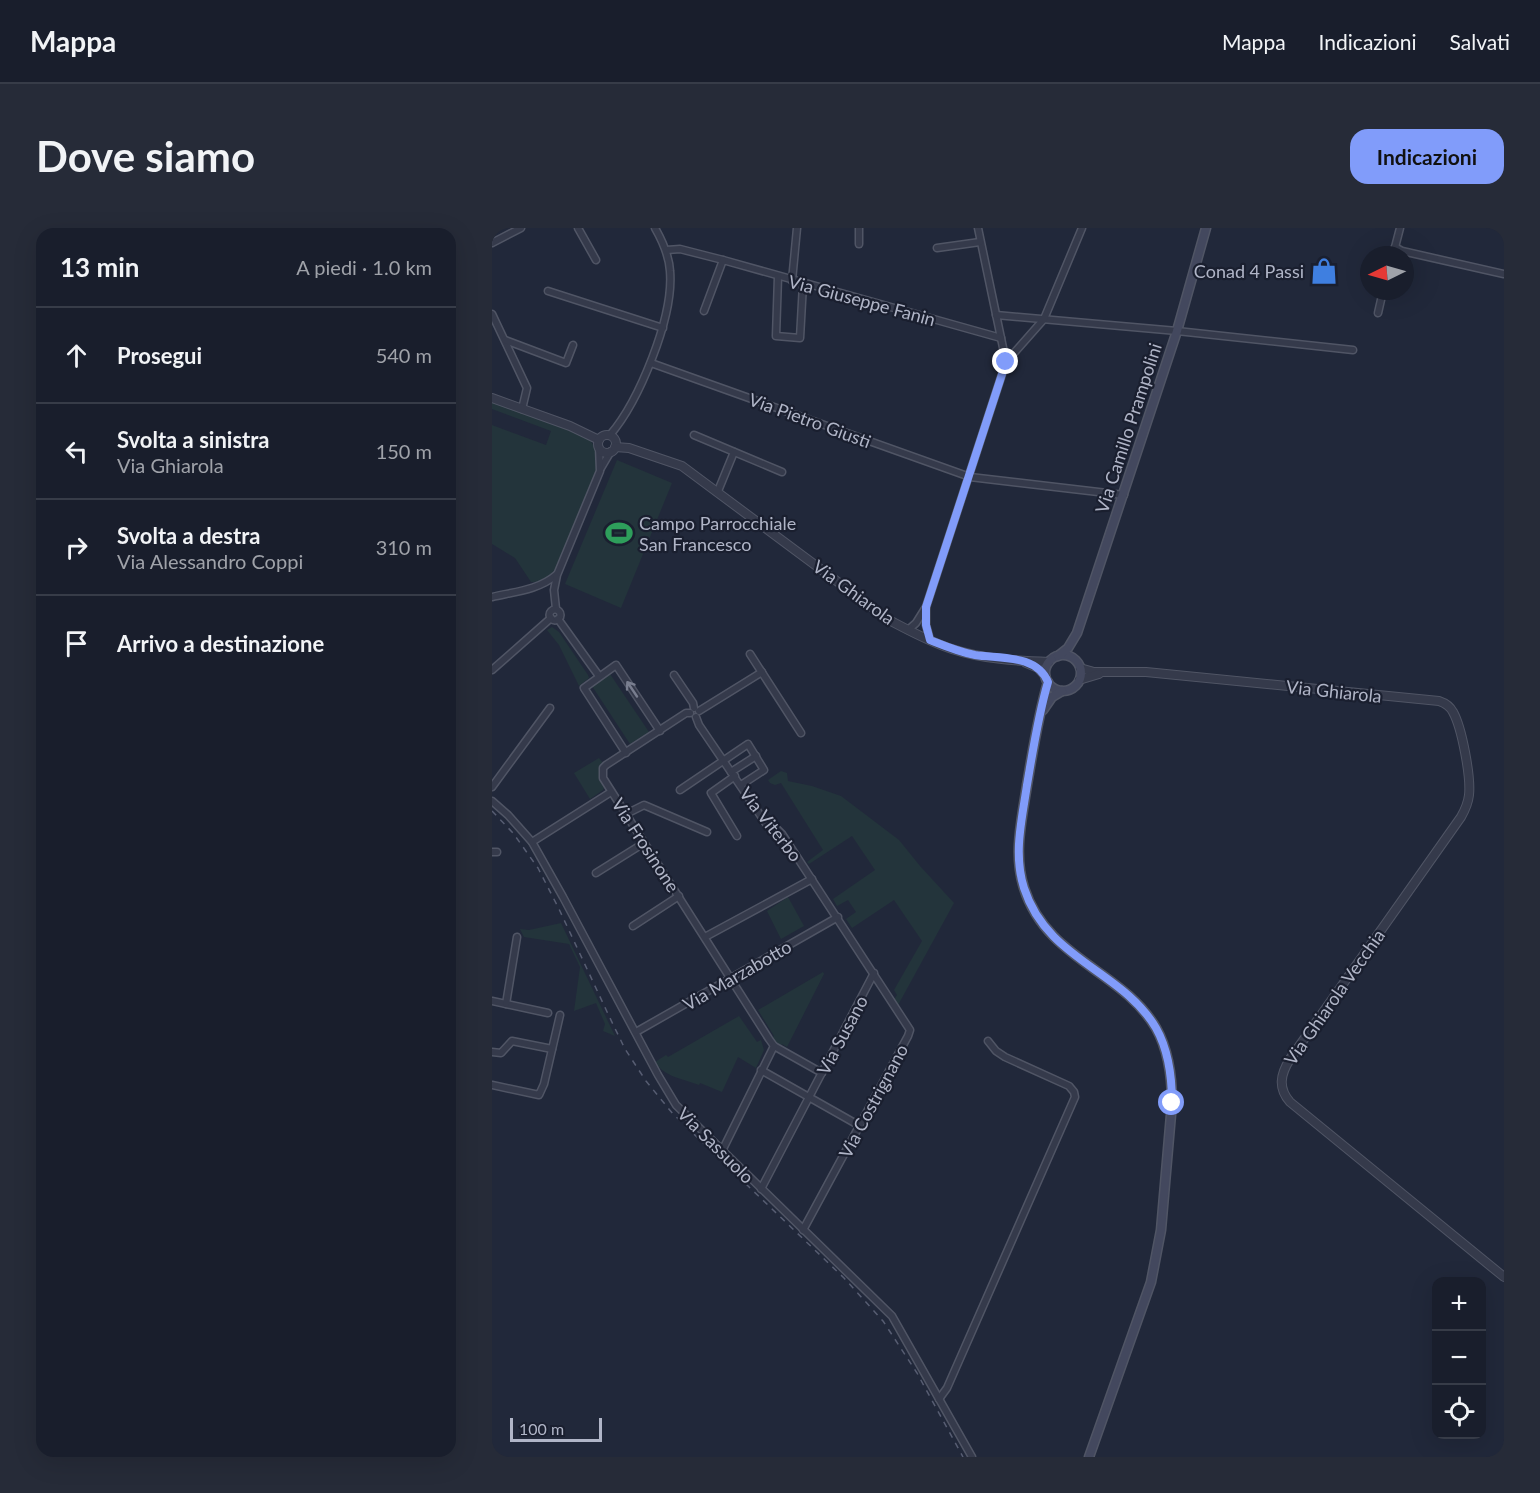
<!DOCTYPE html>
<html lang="it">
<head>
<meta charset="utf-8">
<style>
  :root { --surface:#191e2c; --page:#262b38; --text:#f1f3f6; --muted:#9fa2a9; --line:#373c48; --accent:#819cfa }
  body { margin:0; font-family:Lato,sans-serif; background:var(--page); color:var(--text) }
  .controls { position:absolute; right:18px; bottom:18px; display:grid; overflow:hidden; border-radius:12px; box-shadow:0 6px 24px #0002 }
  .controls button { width:54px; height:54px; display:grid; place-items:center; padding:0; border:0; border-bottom:2px solid var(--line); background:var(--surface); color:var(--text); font:30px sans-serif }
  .compass { position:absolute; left:868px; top:18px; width:54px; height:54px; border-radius:50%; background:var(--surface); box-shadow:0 6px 24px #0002; rotate:265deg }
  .scale { position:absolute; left:18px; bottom:15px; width:92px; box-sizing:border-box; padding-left:6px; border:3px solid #b0b5c7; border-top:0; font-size:16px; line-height:21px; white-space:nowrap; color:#b0b5c7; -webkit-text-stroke:4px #1a1f2f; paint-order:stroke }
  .stop { position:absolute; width:18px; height:18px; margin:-14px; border:4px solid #819cfa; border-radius:50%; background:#fff }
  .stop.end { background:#819cfa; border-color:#fff; box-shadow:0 2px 6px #0008 }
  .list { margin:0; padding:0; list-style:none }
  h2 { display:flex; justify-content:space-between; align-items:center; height:78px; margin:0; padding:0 24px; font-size:26px }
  h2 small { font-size:20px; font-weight:400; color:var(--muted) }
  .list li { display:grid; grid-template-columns:39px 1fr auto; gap:18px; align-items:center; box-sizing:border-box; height:96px; padding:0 24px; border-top:2px solid var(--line) }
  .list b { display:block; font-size:22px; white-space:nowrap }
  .list p { margin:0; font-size:20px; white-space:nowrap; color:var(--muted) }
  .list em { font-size:20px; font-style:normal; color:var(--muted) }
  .icon { flex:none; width:33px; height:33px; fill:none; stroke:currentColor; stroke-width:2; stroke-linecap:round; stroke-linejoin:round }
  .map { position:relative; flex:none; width:1012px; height:1229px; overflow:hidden; border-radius:18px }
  header { display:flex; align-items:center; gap:36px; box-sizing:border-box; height:84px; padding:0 30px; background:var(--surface); border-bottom:2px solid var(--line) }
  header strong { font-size:28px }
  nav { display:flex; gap:33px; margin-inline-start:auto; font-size:21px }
  .intro { display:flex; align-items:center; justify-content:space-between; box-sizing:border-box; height:144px; padding:0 36px }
  h1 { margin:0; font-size:42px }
  .button { padding:15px 27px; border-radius:18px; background:var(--accent); color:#111; font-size:21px; font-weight:700 }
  main { display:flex; gap:36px; padding:0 36px }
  aside { flex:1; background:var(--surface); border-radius:18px; box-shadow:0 6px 24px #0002 }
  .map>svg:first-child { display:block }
  .green { fill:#23343b }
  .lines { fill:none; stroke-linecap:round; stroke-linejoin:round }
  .minor-casing { stroke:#505565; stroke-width:9 }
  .tertiary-casing { stroke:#505565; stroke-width:10 }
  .secondary-casing { stroke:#505565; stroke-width:11 }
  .minor { stroke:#353a4b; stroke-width:6 }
  .tertiary { stroke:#353a4b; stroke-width:8 }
  .secondary { stroke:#43485e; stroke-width:8 }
  .rail { stroke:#575d72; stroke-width:1.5; stroke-dasharray:6 6; stroke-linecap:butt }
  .oneway { stroke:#797e8f }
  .route { stroke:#819cfa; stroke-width:8 }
  .labels { text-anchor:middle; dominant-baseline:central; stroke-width:4.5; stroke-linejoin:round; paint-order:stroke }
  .poi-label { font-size:18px; fill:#b0b5c7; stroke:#1a1f2f; text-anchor:end }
  .street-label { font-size:18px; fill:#b0b5c7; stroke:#1a1f2f }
</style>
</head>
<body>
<header>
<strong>Mappa</strong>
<nav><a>Mappa</a><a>Indicazioni</a><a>Salvati</a></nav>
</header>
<div class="intro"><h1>Dove siamo</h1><a class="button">Indicazioni</a></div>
<main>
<aside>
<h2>13 min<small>A piedi · 1.0 km</small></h2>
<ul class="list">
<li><svg class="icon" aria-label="ahead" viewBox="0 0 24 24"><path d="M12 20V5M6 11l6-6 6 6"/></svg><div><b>Prosegui</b></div><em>540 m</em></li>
<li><svg class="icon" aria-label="left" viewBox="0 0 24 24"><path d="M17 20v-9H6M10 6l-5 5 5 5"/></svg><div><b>Svolta a sinistra</b><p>Via Ghiarola</p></div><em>150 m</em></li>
<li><svg class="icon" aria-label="right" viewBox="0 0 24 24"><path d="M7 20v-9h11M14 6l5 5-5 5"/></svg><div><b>Svolta a destra</b><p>Via Alessandro Coppi</p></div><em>310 m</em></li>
<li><svg class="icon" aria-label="arrive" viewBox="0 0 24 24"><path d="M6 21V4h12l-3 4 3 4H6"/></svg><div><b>Arrivo a destinazione</b></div></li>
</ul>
</aside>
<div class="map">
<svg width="1012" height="1229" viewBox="0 0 1012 1229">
  <rect width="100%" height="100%" fill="#21283a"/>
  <g class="green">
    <path d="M0 173 97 210 106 225 108 235 65 338C60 349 51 355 39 354L23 330 0 316V197L54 217 59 203 0 181Z"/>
    <polygon points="125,232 180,255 129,380 73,356"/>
    <polygon points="60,399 67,404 96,447 97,450 87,458 67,417 55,402"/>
    <polygon points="118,446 157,504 138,516 100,458"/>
    <polygon points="107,530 111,535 108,538 107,544 113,557 111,562 98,571 82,545"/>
    <polygon points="289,543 295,545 296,553 320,558 349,568 407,612 428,638 462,675 405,779 401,773 405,767 402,762 430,713 402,672 360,700 354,691 364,684 356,672 345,678 341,671 383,642 360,608 317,636 315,634 331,622 289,555 283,557 278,555 276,552"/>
    <polygon points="296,669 312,698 289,711 275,683"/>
    <polygon points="69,695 123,808 111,803 113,796 104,775 82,783 88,739 77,716 32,709 28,701 37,702"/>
    <polygon points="331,744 332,746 295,819 290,816 288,820 278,811 282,808 266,782"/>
    <path d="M247 788 265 814 269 812 272 822 264 840 246 829 230 864 208 855 207 857C192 851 172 849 163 834L174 827 176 829Z"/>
  </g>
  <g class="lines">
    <defs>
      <g id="minor">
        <polyline points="86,0 104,32"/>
        <polyline points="486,0 514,134"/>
        <polyline points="0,15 29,0"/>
        <polyline points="367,16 367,0"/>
        <polyline points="903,19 910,23 1012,46"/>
        <polyline points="445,20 488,14"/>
        <polyline points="175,22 188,21 231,32 509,110"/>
        <polyline points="901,27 908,0"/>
        <polyline points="286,49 284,108 308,110 311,56"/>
        <polyline points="300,53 305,0"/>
        <polyline points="56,63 171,100"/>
        <polyline points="212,83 231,32"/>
        <polyline points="886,85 891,63"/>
        <polyline points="0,86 35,160 30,181"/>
        <polyline points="504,87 685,103 861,122"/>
        <polyline points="13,112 74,135 81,117"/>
        <polyline points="159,135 478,249 632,267"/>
        <path d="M118 207C147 173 182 89 178 43 177 27 171 14 163 0"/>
        <polyline points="202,207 290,244"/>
        <polyline points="109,240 119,223"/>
        <polyline points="226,263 242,224"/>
        <path d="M0 369C21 364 47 362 64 347"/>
        <polyline points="434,380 434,397 438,412"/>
        <polyline points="64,381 62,362 65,347 108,243 107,219"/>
        <circle cx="63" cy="387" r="5.5"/>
        <polyline points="66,391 107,448"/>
        <polyline points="416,402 424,395 434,379 514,134 552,91 590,0"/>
        <polyline points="258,426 309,505"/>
        <polyline points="0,442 59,390"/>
        <polyline points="182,447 201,475 202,480"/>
        <polyline points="207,483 270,444"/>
        <polyline points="198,485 194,485 114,537 111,540 111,550 277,811 282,818 330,845"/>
        <polyline points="204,489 207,497 275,597 283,599 290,606 418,802 416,808 311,1002"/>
        <polyline points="134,525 92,460 124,437 168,503"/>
        <polyline points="239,544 264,528"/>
        <polyline points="243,548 219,565 245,608"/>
        <polyline points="0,559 58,480"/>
        <polyline points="188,562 256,516 272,542 249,557"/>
        <polyline points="0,573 16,587 40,614 71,669 166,847 184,877 400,1088 480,1229"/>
        <polyline points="134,586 152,577 215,604"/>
        <polyline points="40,614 119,564"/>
        <polyline points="0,624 5,624"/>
        <polyline points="104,645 152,615"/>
        <polyline points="141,698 187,668"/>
        <polyline points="213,709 320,651"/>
        <polyline points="0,773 56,785"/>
        <polyline points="14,776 25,709"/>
        <polyline points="144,804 346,689"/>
        <polyline points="0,824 9,825 20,813 60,821"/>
        <polyline points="269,842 368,898"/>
        <polyline points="0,857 47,867 52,856 68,787"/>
        <polyline points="230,923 282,818"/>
        <polyline points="269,961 382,745"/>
        <polyline points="447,1171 455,1160 583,869 582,864 577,858 513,829 504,823 496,813"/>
      </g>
      <g id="tertiary">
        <polyline points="0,170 78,198 107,212"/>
        <circle cx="115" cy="216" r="9"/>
        <path d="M123 219 137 220 190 238 397 392C418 403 438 414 460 421 490 431 525 433 557 434"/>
        <polyline points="534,435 546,440 554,449"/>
        <path d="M588 440 602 444H654L947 473C953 475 958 478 961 484 970 500 979 549 977 567 976 576 973 582 969 589L798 831C788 847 786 860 798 874L1012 1049"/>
        <polyline points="587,452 607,446"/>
      </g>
      <g id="secondary">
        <circle cx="571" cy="445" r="18"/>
        <polyline points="566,428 576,420 585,405 685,103 714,0"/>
        <path d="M556 454C546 488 541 522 535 557 530 591 521 626 532 660 555 732 630 742 664 800 677 823 680 849 680 875L669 1002 659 1054 597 1229"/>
        <polyline points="551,482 560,469 570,463"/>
      </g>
    </defs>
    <use href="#minor" class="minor-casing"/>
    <use href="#tertiary" class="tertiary-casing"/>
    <use href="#secondary" class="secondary-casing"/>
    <use href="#minor" class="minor"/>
    <use href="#tertiary" class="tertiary"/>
    <use href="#secondary" class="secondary"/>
    <polyline class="rail" points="0,583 21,605 46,640 67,681 117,788 133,821 154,853 181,886 352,1050 391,1093 425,1145 471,1229"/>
  </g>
  <defs><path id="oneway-shaft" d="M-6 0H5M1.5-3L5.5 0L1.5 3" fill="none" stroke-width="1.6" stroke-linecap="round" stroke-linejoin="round" transform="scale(1.5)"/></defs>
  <use class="oneway" href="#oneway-shaft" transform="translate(140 461) rotate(-124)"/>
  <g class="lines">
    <path class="route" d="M514 134 434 379V397L438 412C453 418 467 424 483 427 508 431 544 426 556 454 546 488 541 522 535 557 530 591 521 626 532 660 555 732 630 742 664 800 677 823 680 849 680 875"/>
  </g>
  <defs>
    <symbol id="shop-bare" viewBox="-9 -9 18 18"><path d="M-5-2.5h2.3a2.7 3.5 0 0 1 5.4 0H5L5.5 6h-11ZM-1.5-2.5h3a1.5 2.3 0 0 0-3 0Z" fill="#3f7fe0" stroke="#1a1f2f" stroke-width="2.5" paint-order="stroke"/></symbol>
    <symbol id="stadium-bare" viewBox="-9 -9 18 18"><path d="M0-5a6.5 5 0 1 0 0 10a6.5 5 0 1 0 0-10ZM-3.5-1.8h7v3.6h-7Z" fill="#2e9e5b" stroke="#1a1f2f" stroke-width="2.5" paint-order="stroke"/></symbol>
  </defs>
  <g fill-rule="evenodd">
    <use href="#shop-bare" x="813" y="24" width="38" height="38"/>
    <use href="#stadium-bare" x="108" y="286" width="38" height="38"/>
  </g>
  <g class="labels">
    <g class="poi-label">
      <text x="812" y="43">Conad 4 Passi</text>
      <text x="147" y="295" text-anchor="start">Campo Parrocchiale<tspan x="147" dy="21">San Francesco</tspan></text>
    </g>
    <g class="street-label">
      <text transform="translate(370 72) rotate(15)">Via Giuseppe Fanin</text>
      <text transform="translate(318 192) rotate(20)">Via Pietro Giusti</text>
      <text transform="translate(636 200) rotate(-72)">Via Camillo Prampolini</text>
      <text transform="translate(362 364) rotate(36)">Via Ghiarola</text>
      <text transform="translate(842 463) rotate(6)">Via Ghiarola</text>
      <text transform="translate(279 596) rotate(52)">Via Viterbo</text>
      <text transform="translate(154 617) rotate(57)">Via Frosinone</text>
      <text transform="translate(245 747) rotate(-30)">Via Marzabotto</text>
      <text transform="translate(842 769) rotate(-55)">Via Ghiarola Vecchia</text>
      <text transform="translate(350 807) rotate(-62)">Via Susano</text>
      <text transform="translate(381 873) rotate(-62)">Via Costrignano</text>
      <text transform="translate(224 917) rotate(45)">Via Sassuolo</text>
    </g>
  </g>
</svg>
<div class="controls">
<button>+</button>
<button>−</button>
<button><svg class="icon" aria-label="locate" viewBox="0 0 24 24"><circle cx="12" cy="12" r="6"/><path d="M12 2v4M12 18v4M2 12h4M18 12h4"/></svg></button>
</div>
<svg class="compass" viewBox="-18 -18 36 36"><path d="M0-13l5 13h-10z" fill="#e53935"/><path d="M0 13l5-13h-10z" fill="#9fa2a9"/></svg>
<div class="scale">100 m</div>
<div class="stop" style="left:680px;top:875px"></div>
<div class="stop end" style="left:514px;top:134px"></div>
</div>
</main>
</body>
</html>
